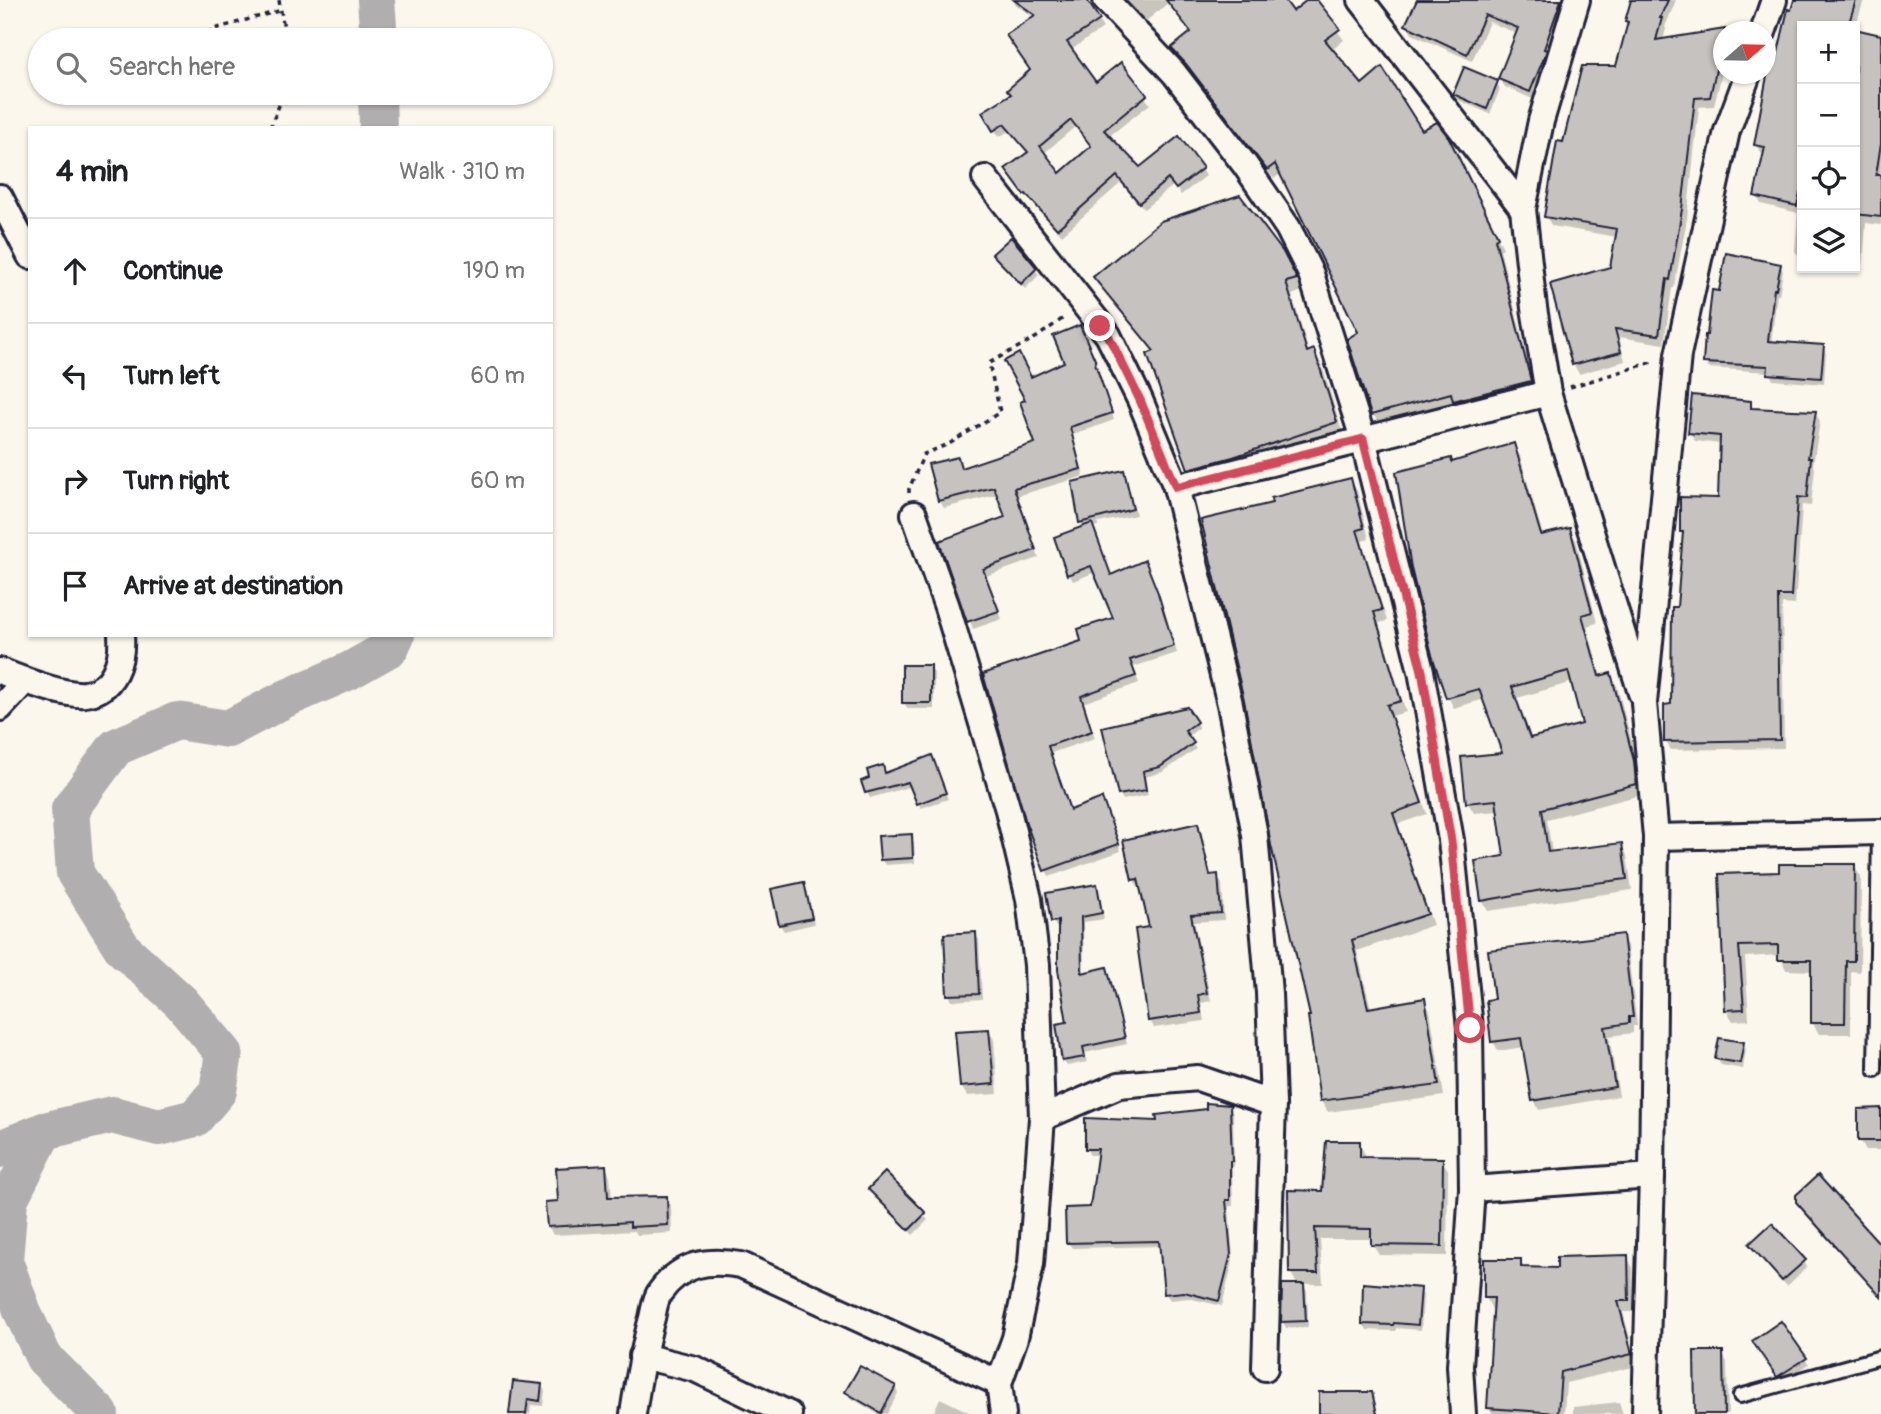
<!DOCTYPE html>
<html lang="en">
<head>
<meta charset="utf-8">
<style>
  :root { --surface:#fff; --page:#f6f6f6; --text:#202124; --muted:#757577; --line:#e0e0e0 }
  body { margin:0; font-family:Pangolin,sans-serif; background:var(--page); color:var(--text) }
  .controls { position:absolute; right:21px; top:21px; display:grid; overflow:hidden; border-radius:0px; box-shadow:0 2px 5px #0004 }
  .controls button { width:63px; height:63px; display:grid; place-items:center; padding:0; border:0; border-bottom:2px solid var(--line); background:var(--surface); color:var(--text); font:35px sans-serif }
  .compass { position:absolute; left:1713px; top:21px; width:63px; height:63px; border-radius:50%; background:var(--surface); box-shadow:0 2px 5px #0004; rotate:70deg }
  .stop { position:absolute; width:21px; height:21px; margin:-16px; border:5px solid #d1495b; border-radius:50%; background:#fff }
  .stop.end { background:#d1495b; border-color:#fff; box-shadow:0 2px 7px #0008 }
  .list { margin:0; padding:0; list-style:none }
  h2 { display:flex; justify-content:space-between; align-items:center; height:91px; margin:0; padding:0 28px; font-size:30px }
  h2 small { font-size:23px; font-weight:400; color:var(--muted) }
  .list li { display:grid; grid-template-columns:46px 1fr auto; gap:21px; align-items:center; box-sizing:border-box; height:105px; padding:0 28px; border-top:2px solid var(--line) }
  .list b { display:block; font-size:26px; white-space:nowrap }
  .list em { font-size:23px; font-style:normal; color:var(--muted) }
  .icon { flex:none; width:38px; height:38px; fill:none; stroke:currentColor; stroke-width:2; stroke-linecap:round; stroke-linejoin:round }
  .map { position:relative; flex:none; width:1881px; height:1414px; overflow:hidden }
  .search { position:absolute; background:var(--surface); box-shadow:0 2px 5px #0004; left:28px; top:28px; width:525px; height:77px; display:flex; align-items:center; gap:18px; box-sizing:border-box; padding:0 24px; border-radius:38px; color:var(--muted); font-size:26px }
  .panel { position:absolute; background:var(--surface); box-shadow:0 2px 5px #0004; left:28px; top:126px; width:525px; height:511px; border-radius:0px }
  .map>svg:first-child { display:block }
  .shadow { fill:#0003; fill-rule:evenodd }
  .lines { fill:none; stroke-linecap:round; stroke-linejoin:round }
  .river { stroke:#b1aeb0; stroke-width:38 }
  .building { fill:#c6c2c0; stroke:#22223b; stroke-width:2; fill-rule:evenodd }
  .lane-casing { stroke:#22223b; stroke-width:18 }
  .street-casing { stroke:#22223b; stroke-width:30 }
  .path { stroke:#22223b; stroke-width:3.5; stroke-dasharray:5 5; stroke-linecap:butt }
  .lane { stroke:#fbf7ec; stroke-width:12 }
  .street { stroke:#fbf7ec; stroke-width:24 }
  .route { stroke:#d1495b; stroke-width:9 }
</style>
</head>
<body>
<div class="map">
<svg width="1881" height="1414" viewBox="0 0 1881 1414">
  <rect width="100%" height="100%" fill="#fbf7ec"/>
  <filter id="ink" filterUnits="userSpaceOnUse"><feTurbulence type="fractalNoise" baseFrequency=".0143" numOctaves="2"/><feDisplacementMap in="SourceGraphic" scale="14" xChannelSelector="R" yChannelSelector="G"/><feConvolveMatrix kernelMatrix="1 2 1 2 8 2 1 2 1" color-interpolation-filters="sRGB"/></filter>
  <g filter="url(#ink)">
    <g class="shadow">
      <path d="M1013 0H1085L1103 28 1071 50 1096 84 1120 65 1150 104 1108 137 1139 169H1202L1206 176 1181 195 1174 185 1144 209 1122 182 1062 235 1031 200 1030 201 1012 177 1029 153 1009 131 999 137 984 112 1012 95 1032 71 1034 17 1016 5ZM1076 126 1093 147 1060 176 1043 154Z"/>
      <polygon points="1127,0 1282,0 1293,13 1310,0 1315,0 1344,40 1332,50 1361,86 1421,132 1455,151 1503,248 1500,250 1536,392 1461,410 1457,403 1379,424 1373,414 1360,333 1281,173 1274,179 1194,74 1179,59 1173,48 1192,34 1168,3 1145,22"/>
      <polygon points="1418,0 1569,0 1541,71 1544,77 1535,100 1505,87 1500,79 1518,34 1489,22 1472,61 1412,34 1407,25"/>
      <polygon points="1630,0 1676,0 1665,27 1666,29 1663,40 1724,32 1724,65 1714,106 1699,107 1687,219 1674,288 1672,288 1664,344 1619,337 1625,361 1579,374 1574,365 1612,269 1617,237 1552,226 1546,217 1564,144 1617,68 1629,25 1627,21 1632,1"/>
      <polygon points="1796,0 1864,0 1855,28 1802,26 1802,260 1795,251 1798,213 1761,204 1756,195 1765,154 1761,153 1756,145"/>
      <polygon points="1855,31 1881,37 1881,225 1866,223 1863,264 1855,264"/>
      <polygon points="1497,83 1500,89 1490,114 1458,100 1455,94"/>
      <polygon points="994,254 1035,269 1039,275 1025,289"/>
      <polygon points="1780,265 1783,271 1779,295 1777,294 1771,343 1823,347 1826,353 1824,384 1773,380 1769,372 1708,368 1705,362 1709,337 1720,293"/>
      <polygon points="1289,266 1302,291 1292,295 1309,353 1314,352 1321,363 1343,435 1196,480 1189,468 1155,353 1102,289 1096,277"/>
      <polygon points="1083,334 1099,370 1114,420 1073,435 1084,476 1017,496 1039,558 986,576 1002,619 973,629 941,542 1007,518 999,494 944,508 939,500 957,459 962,470 1037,444 1028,401 1031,379 1066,363"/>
      <polygon points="1750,403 1754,409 1815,412 1820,421 1813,465 1815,468 1811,506 1802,505 1795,605 1782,604 1784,748 1671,750 1666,742 1672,706 1684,536 1681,532 1719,500 1721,444 1695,441 1690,433"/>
      <path d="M1513 445 1520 456 1543 536 1569 530 1576 540 1597 623 1587 626 1601 677 1610 675 1617 686 1640 773 1641 795 1547 819 1552 853 1621 844 1627 855 1632 890 1488 911 1482 900 1506 858 1499 811 1474 813 1468 803 1504 754 1485 699 1454 708 1448 697 1452 464ZM1573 682 1584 725 1531 739 1517 698Z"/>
      <polygon points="1124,472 1136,515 1098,523 1098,526 1092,527 1111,576 1148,569 1161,601 1177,653 1133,667 1139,683 1083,703 1095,738 1051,753 1071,812 1105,807 1121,851 1049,877 1028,822 985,675 1083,642 1115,619 1096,572 1073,581 1069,574 1084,528 1081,522"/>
      <polygon points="1350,480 1357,491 1369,539 1362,541 1387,621 1379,623 1406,712 1392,716 1427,814 1398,824 1433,925 1357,951 1371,1009 1424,1000 1430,1011 1444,1096 1328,1112 1321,1101 1312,1017 1274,504"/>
      <polygon points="930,667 934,673 934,709 908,709 904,703"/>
      <polygon points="1196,723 1199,728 1187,737 1196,749 1163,772 1145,777 1148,795 1123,800 1120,794 1105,728"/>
      <polygon points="934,763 948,799 921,808 912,786 870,798 867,793 863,782 871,779 882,767 886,774"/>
      <polygon points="1197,825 1202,833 1211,877 1217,876 1222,884 1224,920 1194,922 1211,1001 1201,1003 1204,1021 1154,1028 1150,1020 1151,928 1142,887 1139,888 1134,880 1125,841"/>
      <polygon points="911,836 914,842 915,863 885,865 881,859"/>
      <polygon points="1854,866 1861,877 1860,972 1851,971 1851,1034 1819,1034 1812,1022 1813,971 1786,970 1780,955 1745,957 1749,1020 1733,1021 1726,1010 1721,876 1781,873"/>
      <polygon points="803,884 807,890 814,924 784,931 780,925"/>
      <polygon points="1096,886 1099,892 1104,919 1083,922 1084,974 1107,969 1127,1044 1085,1053 1087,1062 1067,1066 1063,1060 1069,1023 1059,926 1056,927 1053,921"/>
      <polygon points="975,934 979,940 982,999 952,1001 949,995"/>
      <polygon points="1622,936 1627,946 1637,1026 1633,1026 1633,1033 1609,1036 1619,1096 1539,1110 1534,1100 1524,1047 1498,1051 1493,1041 1495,1000"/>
      <polygon points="989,1030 994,1040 998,1094 967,1096 961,1086"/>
      <polygon points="1743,1043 1746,1049 1743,1069 1721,1065 1717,1059"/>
      <polygon points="1229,1106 1233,1113 1234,1167 1232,1167 1233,1206 1229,1206 1233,1261 1222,1306 1188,1298 1170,1300 1166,1294 1162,1246 1072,1248 1068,1242 1091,1209 1099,1155 1090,1155 1086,1148 1159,1123"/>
      <polygon points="1881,1110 1881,1150 1866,1150 1860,1140"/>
      <polygon points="1359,1143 1365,1154 1365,1159 1442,1160 1448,1170 1447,1256 1379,1255 1373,1244 1373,1239 1320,1239 1323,1284 1302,1284 1307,1291 1308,1327 1286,1328 1283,1322 1298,1286 1291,1273 1324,1192"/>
      <polygon points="606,1167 610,1176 612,1199 666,1197 671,1206 672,1233 637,1235 635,1231 553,1235 548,1226 560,1203"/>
      <polygon points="885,1174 928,1220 913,1235 870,1189"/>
      <polygon points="1797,1202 1881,1248 1881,1298 1803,1212"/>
      <polygon points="1755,1250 1804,1261 1807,1267 1787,1286"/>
      <polygon points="1627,1257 1633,1268 1634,1312 1623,1312 1637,1366 1566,1383 1564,1414 1493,1414 1489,1408 1495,1309 1492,1309 1486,1298 1520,1260 1525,1269 1559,1269"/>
      <polygon points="1420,1290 1423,1296 1421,1330 1396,1328 1396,1331 1367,1330 1364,1324"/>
      <polygon points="1758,1347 1805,1359 1809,1364 1782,1382"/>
      <polygon points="1722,1353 1727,1362 1728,1414 1697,1414"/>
      <polygon points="541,1385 545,1391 543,1406 531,1405 530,1414 511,1414"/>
      <polygon points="895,1387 898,1393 887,1414 878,1414 851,1398 847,1392"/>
      <polygon points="940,1398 973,1414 933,1414"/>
      <polygon points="1619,1402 1623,1414 1573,1414 1573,1407"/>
    </g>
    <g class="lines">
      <g class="river">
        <polyline points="376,0 379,40"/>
        <polyline points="377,93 378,128"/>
        <polyline points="44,1131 9,1200 4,1261 23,1313 44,1358 100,1414"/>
        <polyline points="0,1149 44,1131 112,1115 159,1127 195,1118 218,1091 224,1053 181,1002 123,949 75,873 70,809 116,747 177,721 228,729 285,699 349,671 390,648 396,635"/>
      </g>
    </g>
    <g class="building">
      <path d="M1014 0H1087L1100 20 1067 42 1096 82 1121 62 1147 95 1104 130 1140 167 1179 136 1203 168 1176 189 1168 179 1139 203 1117 176 1057 229 1026 194 1024 195 1005 169 1028 152 1004 124 993 131 982 112 1011 94 1007 90 1030 70 1006 35 1035 15ZM1071 120 1091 146 1060 173 1040 146Z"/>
      <polygon points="1166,0 1285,0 1293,11 1307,0 1317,0 1340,29 1325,40 1362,84 1382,67 1422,130 1437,122 1449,138 1498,237 1495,239 1531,381 1453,401 1451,393 1371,415 1347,339 1358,332 1275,164 1267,170 1186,64 1171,48 1191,32"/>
      <polygon points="1417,0 1561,0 1544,49 1547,50 1545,55 1530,92 1498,79 1518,28 1485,15 1467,54 1405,25"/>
      <polygon points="1631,0 1668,0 1660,18 1662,18 1656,40 1725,29 1710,97 1695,98 1682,209 1670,280 1667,279 1659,335 1615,329 1621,352 1572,365 1550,284 1610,267 1617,229 1544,217 1557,141 1563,142 1582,66 1616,66 1628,22 1625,21"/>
      <polygon points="1794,0 1856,0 1848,26 1802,26 1802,185 1797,206 1754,196 1765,147 1754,145 1770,60 1776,61 1788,9 1791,10"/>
      <polygon points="1855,29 1881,35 1881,144 1876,175 1881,175 1881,217 1855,214"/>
      <polygon points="1464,67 1498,81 1487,109 1453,94"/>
      <polygon points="1240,195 1283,252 1297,279 1286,282 1307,352 1314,349 1337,422 1233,457 1188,469 1147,354 1154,351 1093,277 1161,221"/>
      <polygon points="1011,237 1037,268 1021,284 992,254"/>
      <polygon points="1726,253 1781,264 1776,289 1774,289 1768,341 1824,345 1821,378 1767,374 1768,366 1703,363 1705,335 1707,335 1712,290 1719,291"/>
      <polygon points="1080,325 1096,362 1095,363 1112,413 1070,427 1081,469 1014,488 1036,550 983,569 999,611 967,622 939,541 1005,517 994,487 938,501 928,464 958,457 961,468 1035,443 1020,402 1025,400 1004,361 1019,353 1031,377 1064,362 1053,336"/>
      <polygon points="1692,395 1751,401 1751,408 1816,411 1808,458 1811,458 1807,498 1798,497 1791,596 1778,596 1780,740 1664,742 1664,705 1671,704 1672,607 1677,607 1683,532 1680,532 1680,497 1718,498 1720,436 1688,433"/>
      <path d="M1514 443 1541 535 1570 528 1592 612 1582 615 1599 676 1611 673 1634 761 1636 784 1542 809 1548 852 1622 843 1627 879 1542 890 1481 901 1475 861 1504 856 1496 800 1466 803 1461 757 1502 753 1479 689 1446 698 1432 655 1411 568 1396 472 1451 458 1452 462ZM1568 671 1582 724 1530 738 1512 687Z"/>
      <polygon points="1124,470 1133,509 1079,523 1072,482"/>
      <polygon points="1351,478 1364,528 1357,530 1382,610 1374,612 1401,701 1387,705 1422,803 1393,813 1428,914 1352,940 1368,1008 1425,998 1439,1085 1320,1101 1308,1016 1310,1016 1271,845 1244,700 1201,520 1272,503 1271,498"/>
      <polygon points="1092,523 1111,575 1145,560 1158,593 1174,646 1130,660 1136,676 1081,696 1092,731 1048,746 1070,810 1102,798 1119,844 1044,871 1026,823 983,674 1081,641 1078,629 1113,618 1091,566 1067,575 1054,537"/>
      <rect x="902" y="665" width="29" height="38"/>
      <polygon points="1187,707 1197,722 1185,731 1194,743 1160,767 1143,771 1146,790 1118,795 1102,727"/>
      <polygon points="932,755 946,793 917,804 908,782 865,793 861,781 869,778 867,770 883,765 885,773"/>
      <polygon points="1198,823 1210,875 1218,874 1221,913 1191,915 1207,993 1198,995 1201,1013 1148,1021 1135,929 1149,927 1138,879 1132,880 1123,840"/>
      <polygon points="912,834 913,858 880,860 878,836"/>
      <polygon points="1779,864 1855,864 1854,961 1846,961 1845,1023 1811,1023 1811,960 1778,960 1778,945 1739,946 1744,1009 1725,1010 1719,874 1779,872"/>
      <polygon points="804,882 812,918 779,925 771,889"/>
      <polygon points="1097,884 1102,913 1081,917 1082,973 1107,967 1125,1038 1083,1047 1085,1057 1062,1061 1056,1024 1067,1022 1058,970 1058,921 1051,922 1046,893"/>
      <polygon points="976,932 979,994 947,995 944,934"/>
      <polygon points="1623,934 1633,1017 1629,1017 1629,1023 1605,1027 1615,1087 1532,1101 1521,1038 1491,1042 1486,1000 1494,999 1488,950"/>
      <polygon points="989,1029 994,1084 960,1087 955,1031"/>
      <polygon points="1719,1038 1744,1042 1740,1063 1715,1059"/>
      <polygon points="1206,1103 1230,1105 1232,1161 1230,1161 1230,1200 1226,1200 1231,1254 1219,1301 1184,1292 1164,1294 1159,1241 1066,1243 1065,1208 1090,1207 1098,1149 1085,1149 1085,1118 1157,1121 1156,1115 1206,1109"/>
      <polygon points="1881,1108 1881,1141 1858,1141 1858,1109"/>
      <polygon points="1326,1141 1360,1141 1360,1157 1443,1158 1442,1246 1371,1245 1371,1229 1315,1228 1318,1273 1289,1273 1288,1190 1322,1191"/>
      <polygon points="606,1165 608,1197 667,1196 668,1225 630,1227 630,1222 547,1227 545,1202 558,1201 556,1168"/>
      <polygon points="885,1172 926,1213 909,1230 868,1189"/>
      <polygon points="1818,1175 1881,1245 1881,1297 1796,1202 1796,1195"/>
      <polygon points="1772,1223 1806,1260 1782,1281 1749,1244"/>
      <polygon points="1628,1255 1629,1301 1618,1301 1632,1354 1561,1372 1558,1413 1487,1408 1494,1298 1484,1298 1484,1259 1521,1259 1521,1267 1557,1268 1557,1257"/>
      <polygon points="1363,1283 1421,1288 1418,1325 1394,1323 1393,1325 1362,1324"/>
      <polygon points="1282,1284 1304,1284 1306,1321 1281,1322"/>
      <polygon points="1781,1321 1807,1358 1777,1377 1752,1341"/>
      <polygon points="1694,1351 1723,1351 1724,1414 1695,1414"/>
      <polygon points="860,1366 896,1386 881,1413 845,1392"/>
      <polygon points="513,1381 542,1384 540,1401 528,1399 526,1414 509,1414"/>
      <polygon points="1319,1392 1372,1392 1377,1414 1319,1414"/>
    </g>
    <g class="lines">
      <defs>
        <g id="lane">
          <polyline points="1875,1070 1879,832"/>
          <polyline points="1740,1396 1881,1357"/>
        </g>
        <g id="street">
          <polyline points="1106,0 1174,73 1245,165 1288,228 1311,274 1363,439 1421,671 1451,840 1470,1028 1472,1189 1460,1366 1463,1414"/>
          <polyline points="1361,0 1523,209"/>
          <polyline points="1577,0 1541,121 1523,209 1534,308 1548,393 1641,693"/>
          <polyline points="1763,32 1774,0"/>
          <polyline points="985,178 1108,335 1140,400 1176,487 1230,704 1255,835 1269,993 1273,1104 1265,1368"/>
          <polyline points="0,197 30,256"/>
          <polyline points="1176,487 1548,393"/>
          <polyline points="914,514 947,607 1008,810 1029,899 1037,965 1042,1118 1031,1264 1015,1338 999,1383 1003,1414"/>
          <path d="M0 671C20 679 64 696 85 694 114 690 123 660 121 635"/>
          <polyline points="0,708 25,681"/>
          <polyline points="1656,837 1881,832"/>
          <polyline points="1042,1118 1119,1085 1198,1078 1273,1104"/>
          <polyline points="1472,1189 1652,1176"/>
          <polyline points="642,1356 695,1369 789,1414"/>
          <path d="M633 1414C638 1381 643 1350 652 1318 654 1310 655 1299 660 1292 681 1263 708 1259 741 1265L999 1383"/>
          <polyline points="1645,1414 1652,1176 1656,837 1644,703 1678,355 1727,131 1748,74"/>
        </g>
      </defs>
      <use href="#lane" class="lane-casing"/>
      <use href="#street" class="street-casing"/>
      <g class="path">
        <polyline points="279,0 286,40"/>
        <polyline points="188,40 218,28 282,10"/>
        <polyline points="270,128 284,93"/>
        <polyline points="1570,387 1656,361"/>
        <polyline points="909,493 909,489 924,454 949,444 1000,412 989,363 1037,337 1065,317"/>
      </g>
      <use href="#lane" class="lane"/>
      <use href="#street" class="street"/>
    </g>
  </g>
  <g class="lines" filter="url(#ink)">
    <polyline class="route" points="1100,326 1108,335 1140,400 1176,487 1363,439 1422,671 1451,841 1470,1028"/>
  </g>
</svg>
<div class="controls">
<button>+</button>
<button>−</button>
<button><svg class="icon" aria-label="locate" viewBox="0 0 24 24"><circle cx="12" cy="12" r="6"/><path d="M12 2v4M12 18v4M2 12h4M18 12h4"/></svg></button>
<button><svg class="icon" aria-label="layers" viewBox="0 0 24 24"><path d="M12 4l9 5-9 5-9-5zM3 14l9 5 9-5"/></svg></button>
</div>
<svg class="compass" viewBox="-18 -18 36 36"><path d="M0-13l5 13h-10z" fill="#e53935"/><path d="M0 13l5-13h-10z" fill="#757577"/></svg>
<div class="stop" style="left:1470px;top:1028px"></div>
<div class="stop end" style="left:1100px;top:326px"></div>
<div class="search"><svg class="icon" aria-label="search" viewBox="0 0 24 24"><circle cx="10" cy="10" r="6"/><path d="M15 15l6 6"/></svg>Search here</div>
<section class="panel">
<h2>4 min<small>Walk · 310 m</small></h2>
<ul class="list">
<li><svg class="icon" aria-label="ahead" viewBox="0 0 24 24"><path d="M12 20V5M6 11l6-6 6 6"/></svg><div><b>Continue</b></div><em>190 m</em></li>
<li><svg class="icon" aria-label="left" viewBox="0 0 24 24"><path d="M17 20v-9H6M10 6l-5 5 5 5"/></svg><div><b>Turn left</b></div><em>60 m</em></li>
<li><svg class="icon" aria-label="right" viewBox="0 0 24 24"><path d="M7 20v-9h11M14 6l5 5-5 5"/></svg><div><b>Turn right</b></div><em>60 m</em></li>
<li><svg class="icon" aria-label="arrive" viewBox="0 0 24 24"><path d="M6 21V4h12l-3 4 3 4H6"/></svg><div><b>Arrive at destination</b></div></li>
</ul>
</section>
</div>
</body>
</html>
